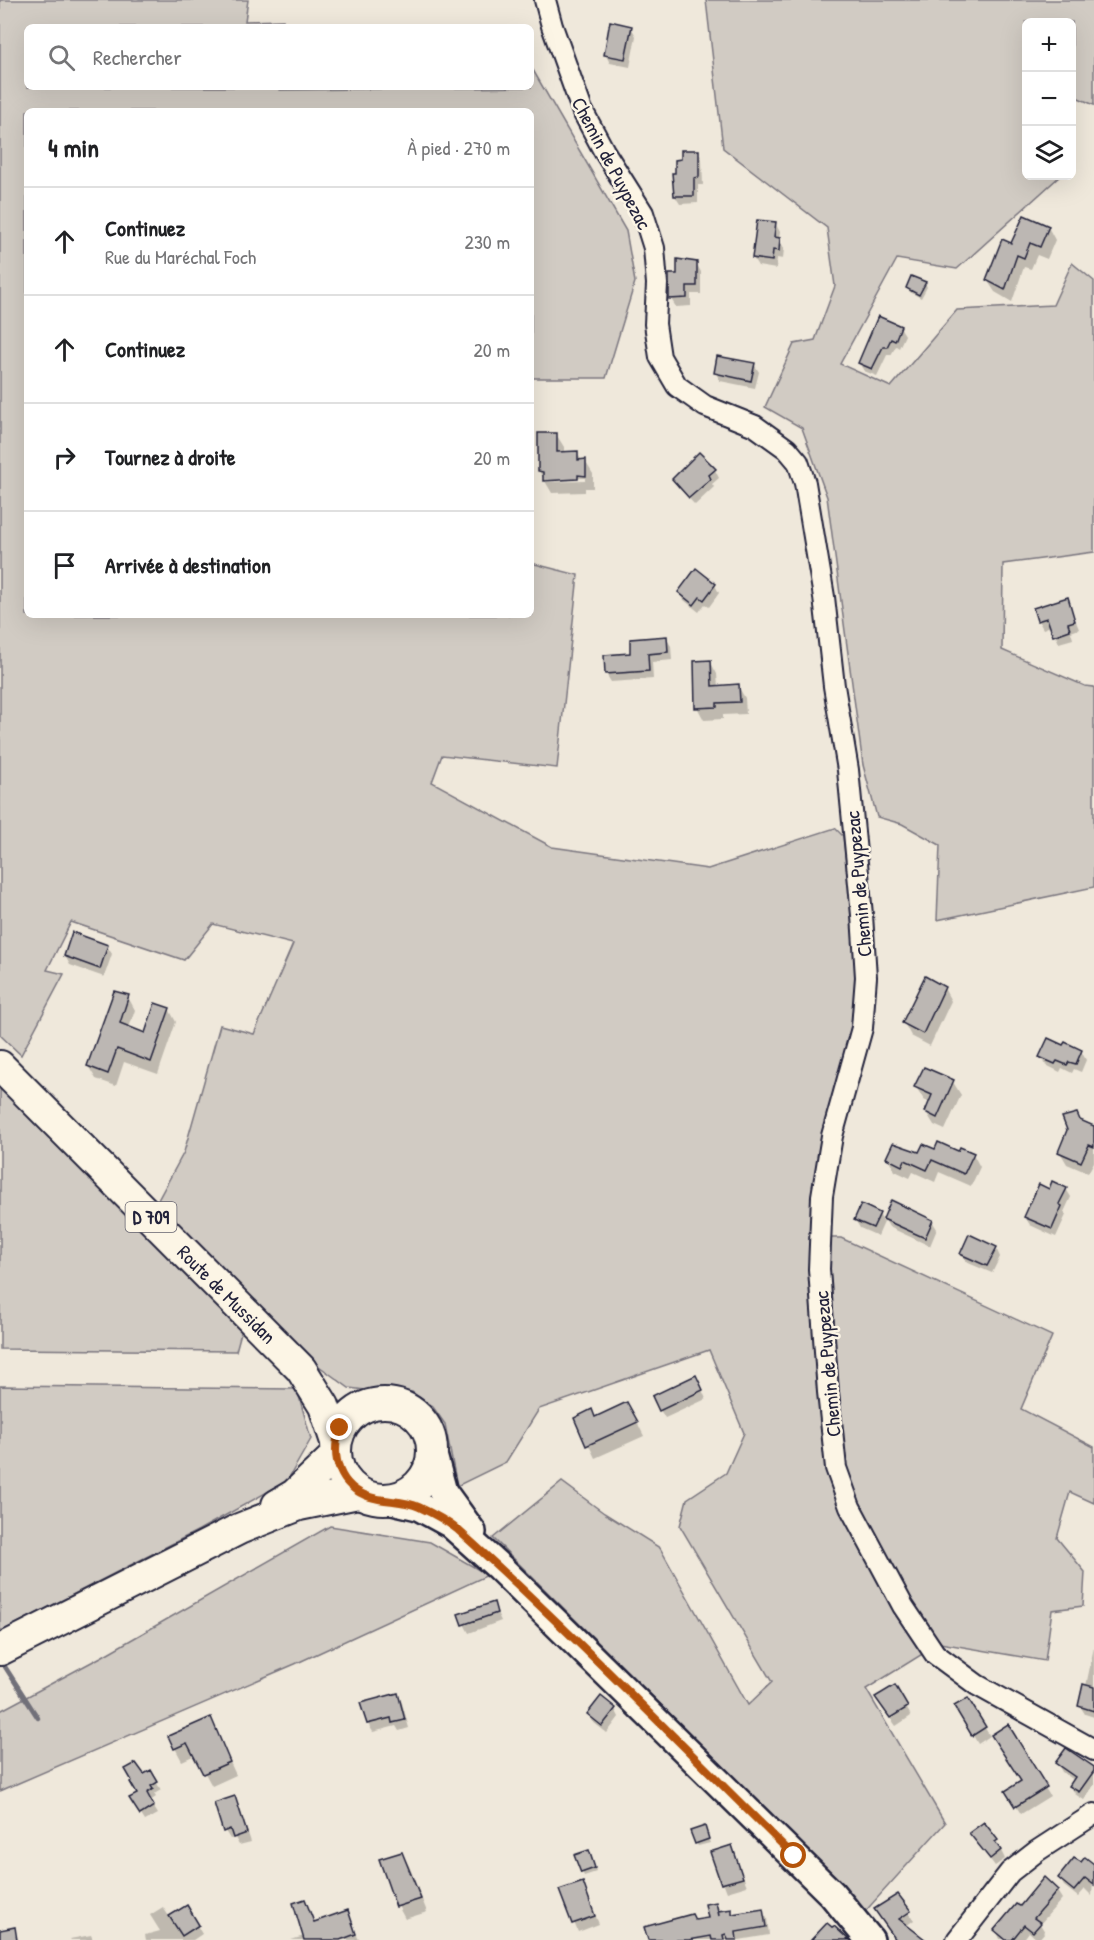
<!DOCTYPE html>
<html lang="fr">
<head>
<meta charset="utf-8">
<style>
  :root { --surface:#fff; --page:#f6f6f6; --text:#202124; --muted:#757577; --line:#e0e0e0 }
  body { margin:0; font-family:"Patrick Hand",sans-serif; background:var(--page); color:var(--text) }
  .controls { position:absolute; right:18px; top:18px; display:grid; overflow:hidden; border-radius:9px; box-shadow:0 6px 24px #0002 }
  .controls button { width:54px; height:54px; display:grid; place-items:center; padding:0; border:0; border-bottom:2px solid var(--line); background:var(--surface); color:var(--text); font:30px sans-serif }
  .stop { position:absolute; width:18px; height:18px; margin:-14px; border:4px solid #b45309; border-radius:50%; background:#fff }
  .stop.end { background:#b45309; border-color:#fff; box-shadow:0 2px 6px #0008 }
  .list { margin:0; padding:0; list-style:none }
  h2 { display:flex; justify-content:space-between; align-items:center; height:78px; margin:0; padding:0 24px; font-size:26px }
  h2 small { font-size:20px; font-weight:400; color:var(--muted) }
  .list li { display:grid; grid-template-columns:39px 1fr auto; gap:18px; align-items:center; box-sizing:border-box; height:108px; padding:0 24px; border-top:2px solid var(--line) }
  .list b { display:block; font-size:22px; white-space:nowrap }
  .list p { margin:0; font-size:20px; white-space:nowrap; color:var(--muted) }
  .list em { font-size:20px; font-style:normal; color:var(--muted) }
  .icon { flex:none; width:33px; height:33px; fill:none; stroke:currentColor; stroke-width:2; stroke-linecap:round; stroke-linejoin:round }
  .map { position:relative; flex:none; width:1094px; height:1940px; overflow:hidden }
  .search { position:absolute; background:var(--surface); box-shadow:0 6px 24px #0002; left:24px; top:24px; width:510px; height:66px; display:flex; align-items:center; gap:15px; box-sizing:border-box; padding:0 21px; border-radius:9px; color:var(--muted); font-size:22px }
  .panel { position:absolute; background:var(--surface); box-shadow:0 6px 24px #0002; left:24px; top:108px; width:510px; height:510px; border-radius:9px }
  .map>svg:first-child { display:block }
  .green { fill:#d1cbc3; stroke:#7a767f; stroke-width:1.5 }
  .shadow { fill:#0003; fill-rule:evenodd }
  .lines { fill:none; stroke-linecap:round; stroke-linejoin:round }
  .stream { stroke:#716f79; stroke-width:4.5 }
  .building { fill:#bcb7b3; stroke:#22223b; stroke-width:1.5 }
  .minor-casing { stroke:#22223b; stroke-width:24 }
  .secondary-casing { stroke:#22223b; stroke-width:32 }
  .primary-casing { stroke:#22223b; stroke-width:34 }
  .minor { stroke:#fcf5e5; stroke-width:20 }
  .secondary { stroke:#fcf5e5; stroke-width:27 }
  .primary { stroke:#fcf5e5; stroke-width:30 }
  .route { stroke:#b45309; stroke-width:8 }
  .labels { text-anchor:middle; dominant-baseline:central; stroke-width:5; stroke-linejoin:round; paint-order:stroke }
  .shield { fill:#fcf5e5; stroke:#63616e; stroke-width:1.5 }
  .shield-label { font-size:18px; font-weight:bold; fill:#22223b }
  .street-label { font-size:20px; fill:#22223b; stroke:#fcf5e5 }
</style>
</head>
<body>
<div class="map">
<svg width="1094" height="1940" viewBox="0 0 1094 1940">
  <rect width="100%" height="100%" fill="#efe8db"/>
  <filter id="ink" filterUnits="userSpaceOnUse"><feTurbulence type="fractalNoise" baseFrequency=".0167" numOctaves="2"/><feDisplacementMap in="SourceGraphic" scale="12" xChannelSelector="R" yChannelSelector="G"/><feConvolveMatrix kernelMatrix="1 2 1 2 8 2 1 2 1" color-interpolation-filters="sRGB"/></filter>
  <g filter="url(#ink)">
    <g class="green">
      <polygon points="0,0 248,0 245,21 283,20 282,27 27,27 27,87 280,87 280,90 531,87 531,70 533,70 626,231 635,282 606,378 531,378 531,111 27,111 27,615 531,615 531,563 578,575 557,768 442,755 432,782 552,847 708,869 835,828 843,836 857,959 853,1026 819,1149 812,1238 841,1238 1052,1336 1021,1409 1094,1447 1094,1503 1070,1492 1057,1538 1085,1572 1083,1606 1052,1610 1045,1661 940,1643 866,1689 945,1823 862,1915 759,1802 493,1538 562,1482 604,1513 660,1548 748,1705 772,1682 680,1526 687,1499 726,1473 744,1433 709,1350 539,1409 506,1462 457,1486 445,1424 433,1407 412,1392 373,1391 349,1388 297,1350 157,1202 184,1152 220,1025 254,1034 293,944 213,924 184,960 71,922 47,970 64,974 21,1055 0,1035"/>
      <polygon points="706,0 1094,0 1094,105 1072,95 1072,22 1026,22 1026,176 1060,176 957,269 897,259 840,364 891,387 957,310 1053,305 1072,263 1094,281 1094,552 1003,564 1002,650 1085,686 1094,687 1094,887 937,920 940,845 902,824 877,817 863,765 827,497 802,428 765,407 794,344 815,340 835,286 827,228 723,148"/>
      <polygon points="0,1087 242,1329 236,1351 0,1349"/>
      <polygon points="0,1386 297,1389 311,1439 287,1481 199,1530 0,1632"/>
      <polygon points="330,1526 430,1542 488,1575 295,1664 0,1791 0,1711 101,1657"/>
    </g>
    <g class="shadow">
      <polygon points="631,27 636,36 630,67 610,63 605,54"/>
      <polygon points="698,151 702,159 703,185 698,185 698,203 680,204 675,196 676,174"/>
      <polygon points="775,223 780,232 779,239 784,248 783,259 777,258 776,269 758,266 753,258"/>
      <polygon points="1048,227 1055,240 1047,259 1037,255 1031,269 1024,267 1012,302 995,292 987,280 1012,245"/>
      <polygon points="696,263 701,272 701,294 691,294 691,306 676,307 671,299"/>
      <polygon points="925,283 927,287 921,298 910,292 908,288"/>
      <polygon points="900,327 905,335 899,348 896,346 891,355 887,355 877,376 864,371 859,363"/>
      <polygon points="754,364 759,372 755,388 720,381 716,373"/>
      <path d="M556 434 564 447V453H577L582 461H585L593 474V488H585V492L552 493 539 471ZM585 478V481L546 482V479Z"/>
      <polygon points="715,470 719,478 712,484 714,487 695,505 678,487 674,479"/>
      <polygon points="715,585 719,593 709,607 705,604 699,612 684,600 680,592"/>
      <polygon points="1067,599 1079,629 1071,632 1073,639 1059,643 1051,626 1043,629 1038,620"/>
      <polygon points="666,638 671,646 672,660 652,662 653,679 611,682 606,674 605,656 632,654"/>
      <polygon points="710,661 717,674 718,687 738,686 745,698 746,714 723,715 723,719 704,720 697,707"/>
      <polygon points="107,946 112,954 104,977 70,965 65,956"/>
      <polygon points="944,988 951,1001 930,1046 911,1036 904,1023"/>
      <polygon points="128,997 135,1010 129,1028 146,1035 169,1009 176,1022 158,1074 124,1062 116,1086 96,1079 88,1066"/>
      <polygon points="1081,1051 1086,1060 1081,1072 1074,1069 1072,1073 1062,1068 1060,1072 1046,1065 1041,1057"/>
      <polygon points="953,1082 961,1095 945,1130 934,1125 926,1112 930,1103 924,1100 916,1087"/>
      <polygon points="1081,1122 1094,1128 1094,1162 1088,1173 1067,1164 1060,1152"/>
      <polygon points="936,1151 973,1154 980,1167 971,1186 939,1172 935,1182 913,1172 910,1178 895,1171 888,1158"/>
      <polygon points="1066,1189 1071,1197 1064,1212 1066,1215 1056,1237 1030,1225 1025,1217 1050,1191"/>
      <polygon points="892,1202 932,1221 937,1229 930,1246 889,1227 885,1220 878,1236 860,1228 855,1220 879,1214 883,1222"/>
      <polygon points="996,1248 1000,1257 992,1273 966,1262 961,1254"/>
      <polygon points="700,1385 706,1399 665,1418 660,1410"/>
      <polygon points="634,1416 644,1436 595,1458 576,1418"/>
      <polygon points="493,1604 501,1621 469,1633 464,1624"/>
      <polygon points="1094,1647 1094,1717 1085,1714 1080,1706 1086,1686"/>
      <polygon points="895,1687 911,1716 896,1726 882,1706"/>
      <polygon points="398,1695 402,1703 409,1728 399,1731 396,1726 373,1732 368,1724 362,1704"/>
      <polygon points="967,1700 990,1736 978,1744 956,1706"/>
      <polygon points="615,1709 619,1717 607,1733 593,1722 589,1714"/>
      <polygon points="210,1719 236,1775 212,1786 195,1755 182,1761 175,1748"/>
      <polygon points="1007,1726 1050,1796 1021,1814 1007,1792 1022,1782"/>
      <polygon points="1057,1763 1094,1769 1094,1785 1084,1800 1075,1794 1071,1786 1074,1780 1062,1772"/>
      <polygon points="150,1772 161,1790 154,1794 156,1797 150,1801 158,1814 145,1821 131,1799 139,1794 134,1782"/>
      <polygon points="234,1798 239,1806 251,1842 239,1845 235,1838 230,1839 225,1831"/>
      <polygon points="706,1832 710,1843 698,1846 696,1843"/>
      <polygon points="970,1833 996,1840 1005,1859 995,1866"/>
      <polygon points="731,1846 747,1886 727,1892 712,1853"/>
      <polygon points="402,1853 409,1866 427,1912 405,1919 398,1906"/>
      <polygon points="591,1855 596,1872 584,1876 582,1872"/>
      <polygon points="1094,1866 1092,1896 1085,1889 1078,1897 1064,1886 1060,1879"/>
      <polygon points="582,1884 599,1924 578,1932 561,1891"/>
      <polygon points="1057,1891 1062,1899 1040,1924 1045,1932 1038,1940 1029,1932 1023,1940 1000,1939 996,1930 1020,1908"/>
      <polygon points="897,1896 914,1920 906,1926 923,1940 895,1940"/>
      <polygon points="305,1901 314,1923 347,1912 359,1940 291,1940 304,1936"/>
      <polygon points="716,1904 721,1912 731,1910 734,1915 762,1911 767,1918 769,1935 739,1940 649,1940 695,1922 710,1919"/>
      <polygon points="163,1907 170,1918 186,1907 202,1934 193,1940 146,1940 145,1935 160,1931 150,1915"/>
      <polygon points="91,1935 93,1940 71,1940 70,1939"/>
    </g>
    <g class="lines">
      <polyline class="stream" points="0,1659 38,1718"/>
    </g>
    <g class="building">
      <polygon points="610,21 632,26 625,59 604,55"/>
      <polygon points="681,150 699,150 699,177 694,178 694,196 674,196 672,173 675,173 675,160 681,159"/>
      <polygon points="1024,215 1049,226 1040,247 1030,243 1024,258 1017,255 1005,290 986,280 1002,239 1011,243"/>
      <polygon points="757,220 776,222 774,237 780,238 779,251 773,250 772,261 752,258"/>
      <polygon points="677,259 697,262 697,286 687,286 687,298 669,299 669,274 677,274"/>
      <polygon points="911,276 926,282 919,295 906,288"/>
      <polygon points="878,316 901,326 895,341 891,339 887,347 883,347 872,369 858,363"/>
      <polygon points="717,356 755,363 751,381 714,373"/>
      <polygon points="538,433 557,433 557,452 578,451 578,460 586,459 586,476 578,475 578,479 543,481 543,472 538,471"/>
      <polygon points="699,452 716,469 709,475 711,479 689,498 672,479"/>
      <polygon points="696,568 716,584 704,600 700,597 694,605 678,592"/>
      <polygon points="1068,597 1075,621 1068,623 1070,630 1053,636 1047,618 1037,621 1033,608"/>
      <polygon points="667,636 668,652 648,654 649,671 605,674 604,655 630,653 630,639"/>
      <polygon points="711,660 712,686 739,684 740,702 717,703 717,707 695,708 694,661"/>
      <polygon points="72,932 108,945 100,969 64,956"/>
      <polygon points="925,976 945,987 923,1034 902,1023"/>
      <polygon points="114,991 129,995 120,1023 145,1033 155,1003 170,1008 151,1062 117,1049 108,1074 87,1066"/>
      <polygon points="1048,1038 1063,1045 1065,1042 1082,1050 1076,1064 1069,1062 1067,1065 1057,1061 1055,1064 1039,1057"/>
      <polygon points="924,1067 954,1080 937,1118 925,1112 932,1095 914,1087"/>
      <polygon points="1077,1113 1080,1120 1094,1126 1094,1147 1089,1145 1081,1162 1058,1152 1067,1130 1062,1117"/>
      <polygon points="938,1142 958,1151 960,1147 974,1153 964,1174 932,1160 927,1170 905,1160 902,1166 886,1158 893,1143 919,1152 923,1144 935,1149"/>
      <polygon points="1052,1181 1067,1188 1059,1204 1062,1206 1052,1229 1024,1217 1039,1184 1049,1189"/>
      <polygon points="891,1200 933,1220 925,1238 883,1219"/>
      <polygon points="861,1204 880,1213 873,1228 854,1220"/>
      <polygon points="969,1234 997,1247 987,1266 960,1254"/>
      <polygon points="696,1375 703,1390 659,1411 652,1396"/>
      <polygon points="627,1402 638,1422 586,1446 574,1418 592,1409 595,1417"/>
      <polygon points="494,1602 497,1613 462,1625 458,1614"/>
      <polygon points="1083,1684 1094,1687 1094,1711 1078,1706"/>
      <polygon points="895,1685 908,1707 890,1718 875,1697"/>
      <polygon points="398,1693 405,1720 392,1723 391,1718 367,1724 360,1703"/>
      <polygon points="601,1696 616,1708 602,1726 587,1714"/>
      <polygon points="968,1698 986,1727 972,1736 954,1706"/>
      <polygon points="211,1717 230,1762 203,1774 187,1743 174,1749 168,1736"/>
      <polygon points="1008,1724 1047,1787 1015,1807 1005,1791 1021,1781 991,1735"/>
      <polygon points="1066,1748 1094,1767 1094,1771 1079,1792 1069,1786 1075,1777 1055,1763"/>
      <polygon points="136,1763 144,1774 151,1770 158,1782 151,1786 153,1789 147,1793 154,1806 140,1815 129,1798 137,1794 130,1782 132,1781 125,1769"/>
      <polygon points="235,1796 247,1833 233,1838 230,1829 223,1832 214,1803"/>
      <polygon points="984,1822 998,1840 995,1842 1001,1850 990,1859 969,1833"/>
      <polygon points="705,1826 709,1839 695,1844 690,1831"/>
      <polygon points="732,1845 743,1878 721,1884 710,1852"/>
      <polygon points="589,1850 595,1868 581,1873 574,1855"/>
      <polygon points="402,1852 421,1899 396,1907 379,1859"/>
      <polygon points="1085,1857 1094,1864 1094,1885 1085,1878 1074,1891 1058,1878 1074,1858 1081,1862"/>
      <polygon points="1044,1877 1058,1890 1034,1918 1041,1923 1033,1932 1024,1925 1012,1940 1006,1940 994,1930 1016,1904 1020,1906"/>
      <polygon points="583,1882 595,1916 572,1924 559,1890"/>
      <polygon points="898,1894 911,1911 899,1919 926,1940 896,1940 874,1909"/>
      <polygon points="305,1899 314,1922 348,1910 356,1934 340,1940 304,1940 293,1903"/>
      <polygon points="716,1902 719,1916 718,1911 732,1909 732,1914 763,1909 766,1927 736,1932 737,1940 728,1940 726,1934 723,1935 724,1940 712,1940 711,1936 689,1940 648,1940 644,1927 692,1914 695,1920 708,1918 705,1904"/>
      <polygon points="187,1905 199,1925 182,1936 169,1916"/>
      <polygon points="827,1923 832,1927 834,1926 849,1940 811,1940"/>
      <polygon points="15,1927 17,1940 0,1940 0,1930"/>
    </g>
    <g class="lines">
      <defs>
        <g id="minor">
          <polyline points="545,0 552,26 582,110 604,151 643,213 654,248 657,284 655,324 660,357 677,386 705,406 755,426 787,449 798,462 805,483 824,597 834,686 848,770 862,915 866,977 862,1028 832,1136 822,1196 819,1269 828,1392 836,1468 850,1507 903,1606 935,1654 977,1685 1094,1750"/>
          <polyline points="957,1940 1010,1872 1037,1851 1094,1814"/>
        </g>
        <g id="secondary">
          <polyline points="433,1455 443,1492 472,1532"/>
          <polyline points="388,1499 418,1506 451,1524 499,1567 832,1894 870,1940"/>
        </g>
        <g id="primary">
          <polyline points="0,1066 301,1369 324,1406 336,1442"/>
          <circle cx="384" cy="1451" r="48"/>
          <polyline points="277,1505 294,1495 335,1456"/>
          <polyline points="0,1650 239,1529 299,1505 358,1493"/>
        </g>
      </defs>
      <use href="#minor" class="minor-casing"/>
      <use href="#secondary" class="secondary-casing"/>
      <use href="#primary" class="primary-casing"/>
      <use href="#minor" class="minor"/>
      <use href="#secondary" class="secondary"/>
      <use href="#primary" class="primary"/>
    </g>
  </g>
  <g class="lines" filter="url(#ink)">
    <path class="route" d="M340 1428C330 1457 339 1487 370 1497 386 1502 404 1500 419 1507 432 1513 447 1521 458 1530 574 1634 683 1747 794 1856"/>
  </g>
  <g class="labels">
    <rect class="shield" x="125.5" y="1202" width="51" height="30" rx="4.5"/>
    <g class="shield-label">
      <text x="151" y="1217">D 709</text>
    </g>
    <g class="street-label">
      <text transform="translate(612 163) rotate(62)">Chemin de Puypezac</text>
      <text transform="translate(858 884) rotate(-95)">Chemin de Puypezac</text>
      <text transform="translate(227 1294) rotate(45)">Route de Mussidan</text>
      <text transform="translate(827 1364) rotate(-95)">Chemin de Puypezac</text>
    </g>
  </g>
</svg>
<div class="controls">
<button>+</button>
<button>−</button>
<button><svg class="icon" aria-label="layers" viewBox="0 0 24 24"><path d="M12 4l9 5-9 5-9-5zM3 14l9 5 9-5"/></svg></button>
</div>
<div class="stop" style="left:794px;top:1856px"></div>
<div class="stop end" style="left:340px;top:1428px"></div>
<div class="search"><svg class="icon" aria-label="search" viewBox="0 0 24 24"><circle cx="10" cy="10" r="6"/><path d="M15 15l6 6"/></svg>Rechercher</div>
<section class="panel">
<h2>4 min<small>À pied · 270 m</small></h2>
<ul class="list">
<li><svg class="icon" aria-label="ahead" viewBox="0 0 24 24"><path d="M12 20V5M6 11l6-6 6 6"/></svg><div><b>Continuez</b><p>Rue du Maréchal Foch</p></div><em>230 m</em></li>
<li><svg class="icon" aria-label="ahead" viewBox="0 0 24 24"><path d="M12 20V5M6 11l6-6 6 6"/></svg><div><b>Continuez</b></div><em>20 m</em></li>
<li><svg class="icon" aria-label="right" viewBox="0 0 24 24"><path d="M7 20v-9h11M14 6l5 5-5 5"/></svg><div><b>Tournez à droite</b></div><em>20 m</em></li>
<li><svg class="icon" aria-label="arrive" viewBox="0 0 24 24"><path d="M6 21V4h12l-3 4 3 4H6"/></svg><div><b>Arrivée à destination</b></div></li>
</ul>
</section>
</div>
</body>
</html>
